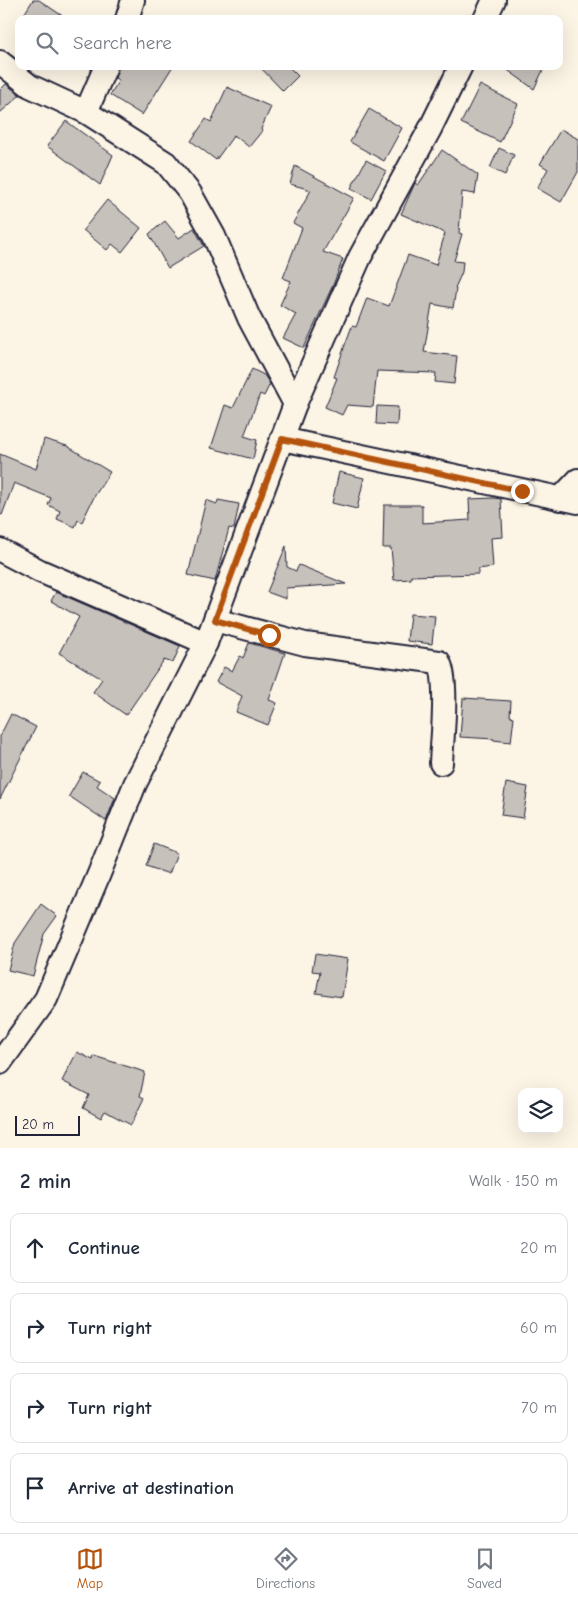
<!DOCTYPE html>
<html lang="en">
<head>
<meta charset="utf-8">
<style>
  :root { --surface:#fff; --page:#f6f6f7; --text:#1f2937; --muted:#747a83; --line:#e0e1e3; --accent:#b45309 }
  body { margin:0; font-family:"Comic Neue",sans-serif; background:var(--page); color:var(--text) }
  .controls { position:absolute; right:15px; bottom:15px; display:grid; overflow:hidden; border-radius:10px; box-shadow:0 5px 20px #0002 }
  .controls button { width:45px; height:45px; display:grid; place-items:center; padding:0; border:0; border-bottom:1px solid var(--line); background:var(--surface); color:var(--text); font:25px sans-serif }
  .scale { position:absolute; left:15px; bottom:12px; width:65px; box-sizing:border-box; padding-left:5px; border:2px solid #22223b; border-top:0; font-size:14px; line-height:18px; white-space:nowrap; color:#22223b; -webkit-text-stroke:4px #fcf5e5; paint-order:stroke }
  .stop { position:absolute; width:15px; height:15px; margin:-11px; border:4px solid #b45309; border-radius:50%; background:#fff }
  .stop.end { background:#b45309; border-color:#fff; box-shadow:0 1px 5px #0008 }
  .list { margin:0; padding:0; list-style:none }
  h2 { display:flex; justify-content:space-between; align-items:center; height:65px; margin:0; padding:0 20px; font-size:21px }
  h2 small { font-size:16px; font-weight:400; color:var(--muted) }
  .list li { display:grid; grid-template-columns:32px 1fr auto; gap:15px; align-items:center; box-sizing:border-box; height:70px; margin:0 10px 10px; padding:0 10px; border:1px solid var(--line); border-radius:10px }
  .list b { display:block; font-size:19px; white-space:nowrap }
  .list em { font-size:16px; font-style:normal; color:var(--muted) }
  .icon { flex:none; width:28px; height:28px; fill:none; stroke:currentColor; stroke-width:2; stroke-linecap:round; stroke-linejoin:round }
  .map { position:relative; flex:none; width:578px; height:1148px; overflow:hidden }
  .search { position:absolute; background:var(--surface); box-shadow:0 5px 20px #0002; left:15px; right:15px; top:15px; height:55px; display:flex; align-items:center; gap:12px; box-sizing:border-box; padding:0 18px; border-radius:10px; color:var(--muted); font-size:19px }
  .sheet { height:385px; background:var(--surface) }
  nav { display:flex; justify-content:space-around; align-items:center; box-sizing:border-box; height:70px; border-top:1px solid var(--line); background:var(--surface); font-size:14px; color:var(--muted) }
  nav a { display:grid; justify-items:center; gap:2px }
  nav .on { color:var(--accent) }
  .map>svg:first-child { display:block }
  .building { fill:#c6c1bb; stroke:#22223b }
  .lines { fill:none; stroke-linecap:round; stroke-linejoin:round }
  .street-casing { stroke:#22223b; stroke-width:26 }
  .street { stroke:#fcf5e5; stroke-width:22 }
  .route { stroke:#b45309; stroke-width:6 }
</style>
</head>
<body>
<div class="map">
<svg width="578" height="1148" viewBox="0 0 578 1148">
  <rect width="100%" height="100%" fill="#fcf5e5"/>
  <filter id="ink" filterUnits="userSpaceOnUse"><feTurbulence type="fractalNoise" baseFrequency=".02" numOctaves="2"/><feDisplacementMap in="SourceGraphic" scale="10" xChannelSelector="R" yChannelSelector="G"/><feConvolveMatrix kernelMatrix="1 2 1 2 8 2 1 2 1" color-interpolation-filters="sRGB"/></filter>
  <g filter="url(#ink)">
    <g class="building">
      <polygon points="33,0 39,0 67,19 21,19"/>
      <polygon points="119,66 173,66 142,115 110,95 119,80 115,78"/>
      <polygon points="259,66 288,66 298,76 283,91"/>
      <polygon points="502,66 545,66 534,89"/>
      <polygon points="6,84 20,95 0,113 0,90"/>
      <polygon points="480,85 518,104 500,142 461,123"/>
      <polygon points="227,87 271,107 261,129 262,131 249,147 234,135 216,160 191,141 206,119 211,122"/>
      <polygon points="369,109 402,128 384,161 350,142"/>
      <polygon points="66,121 113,155 100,185 47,146"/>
      <polygon points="561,129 578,139 578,172 561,202 537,188 548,169 540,164"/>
      <polygon points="499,148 514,155 505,175 490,168"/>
      <polygon points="442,150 478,175 475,194 462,192 459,233 462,234 454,261 463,262 462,272 455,288 456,289 453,308 432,304 424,352 457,356 454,384 435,382 436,373 377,371 373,407 347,405 342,415 325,407 337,378 334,377 346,342 352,326 356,327 367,298 389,306 408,255 436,265 445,233 401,214 415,183 418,185"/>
      <polygon points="366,160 386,171 371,199 351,188"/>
      <polygon points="295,166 354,198 323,252 343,259 333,285 304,348 283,338 296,314 280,305 291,281 283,278 302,228 293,223 311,190 290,184"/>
      <polygon points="107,200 141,228 122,252 112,244 107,250 83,230"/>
      <polygon points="165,221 179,238 194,228 204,246 168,268 149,234"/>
      <polygon points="252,369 264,375 270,384 264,396 260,394 244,436 257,440 253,459 211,448 225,405 233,408"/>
      <polygon points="377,406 398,407 397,425 376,424"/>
      <polygon points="44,439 67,446 110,472 94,497 82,522 78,520 75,527 57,519 60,511 48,505 51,498 14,483 2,515 0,514 0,454 36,469"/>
      <polygon points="339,472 364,478 357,509 332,503"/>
      <polygon points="494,498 501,499 503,537 491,538 493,567 478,569 478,574 411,576 411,579 394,580 391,548 383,548 384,505 422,505 422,523 470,520 469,499"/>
      <polygon points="206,500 217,504 218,500 239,504 234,529 229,528 215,581 188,575"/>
      <polygon points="286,546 287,567 296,571 299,565 346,584 286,588 286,599 267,592"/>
      <polygon points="56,592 180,646 173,663 164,660 126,715 93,692 102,679 59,653 79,617 51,601"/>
      <polygon points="410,614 435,616 432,644 407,641"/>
      <polygon points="249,643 285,653 269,700 277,703 268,725 236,712 242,696 216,682 224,667 232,671 240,656 243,658"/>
      <polygon points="463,698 511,701 510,716 514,717 511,742 493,740 494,739 460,737"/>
      <polygon points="11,714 36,727 0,799 0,736"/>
      <polygon points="83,772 100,781 97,786 115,798 106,821 69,796"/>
      <polygon points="506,783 528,787 523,818 501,815"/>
      <polygon points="154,844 177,853 169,874 146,866"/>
      <polygon points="41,904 57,916 44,934 33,976 8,970 15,943"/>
      <polygon points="315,954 348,959 342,997 316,993 320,972 312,971"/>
      <polygon points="77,1052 93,1060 94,1056 145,1072 140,1096 144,1098 131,1125 105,1111 101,1118 83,1108 89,1095 62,1081"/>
    </g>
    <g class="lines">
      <defs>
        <g id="street">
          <polyline points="127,19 133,0"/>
          <polyline points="485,19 494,0"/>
          <polyline points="0,62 30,86 86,112 166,163 190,193 214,236 249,318 295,404"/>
          <polyline points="86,112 106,66"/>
          <polyline points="282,439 578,502"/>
          <polyline points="560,499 578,480"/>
          <polyline points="0,550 40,571 206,643"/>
          <path d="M215 620 305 644 439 662C449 681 442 740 441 763"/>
          <polyline points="0,1063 46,999 99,874 135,784 206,643 295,404 360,257 430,129 461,66"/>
        </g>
      </defs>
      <use href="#street" class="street-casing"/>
      <use href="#street" class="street"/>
    </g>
  </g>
  <g class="lines" filter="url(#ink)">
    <polyline class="route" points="269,635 215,620 282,439 522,491"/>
  </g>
</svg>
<div class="controls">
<button><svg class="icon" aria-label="layers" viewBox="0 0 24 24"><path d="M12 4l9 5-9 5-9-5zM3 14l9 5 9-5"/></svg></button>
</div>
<div class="scale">20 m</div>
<div class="stop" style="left:269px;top:635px"></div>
<div class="stop end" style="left:522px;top:491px"></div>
<div class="search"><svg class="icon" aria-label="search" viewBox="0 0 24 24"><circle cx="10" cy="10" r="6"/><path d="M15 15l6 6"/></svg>Search here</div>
</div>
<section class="sheet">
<h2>2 min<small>Walk · 150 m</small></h2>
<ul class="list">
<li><svg class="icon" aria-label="ahead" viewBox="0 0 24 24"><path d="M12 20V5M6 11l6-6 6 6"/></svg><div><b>Continue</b></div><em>20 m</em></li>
<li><svg class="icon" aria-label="right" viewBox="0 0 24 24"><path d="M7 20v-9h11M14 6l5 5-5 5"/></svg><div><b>Turn right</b></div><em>60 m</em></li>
<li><svg class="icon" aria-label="right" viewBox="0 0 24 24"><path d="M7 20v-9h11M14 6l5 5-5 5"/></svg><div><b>Turn right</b></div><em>70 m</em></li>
<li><svg class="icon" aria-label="arrive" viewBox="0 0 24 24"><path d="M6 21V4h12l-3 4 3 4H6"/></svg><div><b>Arrive at destination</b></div></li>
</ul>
</section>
<nav>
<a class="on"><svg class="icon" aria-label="map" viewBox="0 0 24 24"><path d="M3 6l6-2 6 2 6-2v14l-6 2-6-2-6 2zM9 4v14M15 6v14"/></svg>Map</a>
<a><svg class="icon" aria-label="directions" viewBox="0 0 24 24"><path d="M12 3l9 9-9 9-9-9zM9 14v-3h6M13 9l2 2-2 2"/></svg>Directions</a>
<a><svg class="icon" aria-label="saved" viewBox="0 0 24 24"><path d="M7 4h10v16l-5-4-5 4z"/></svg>Saved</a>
</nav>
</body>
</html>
